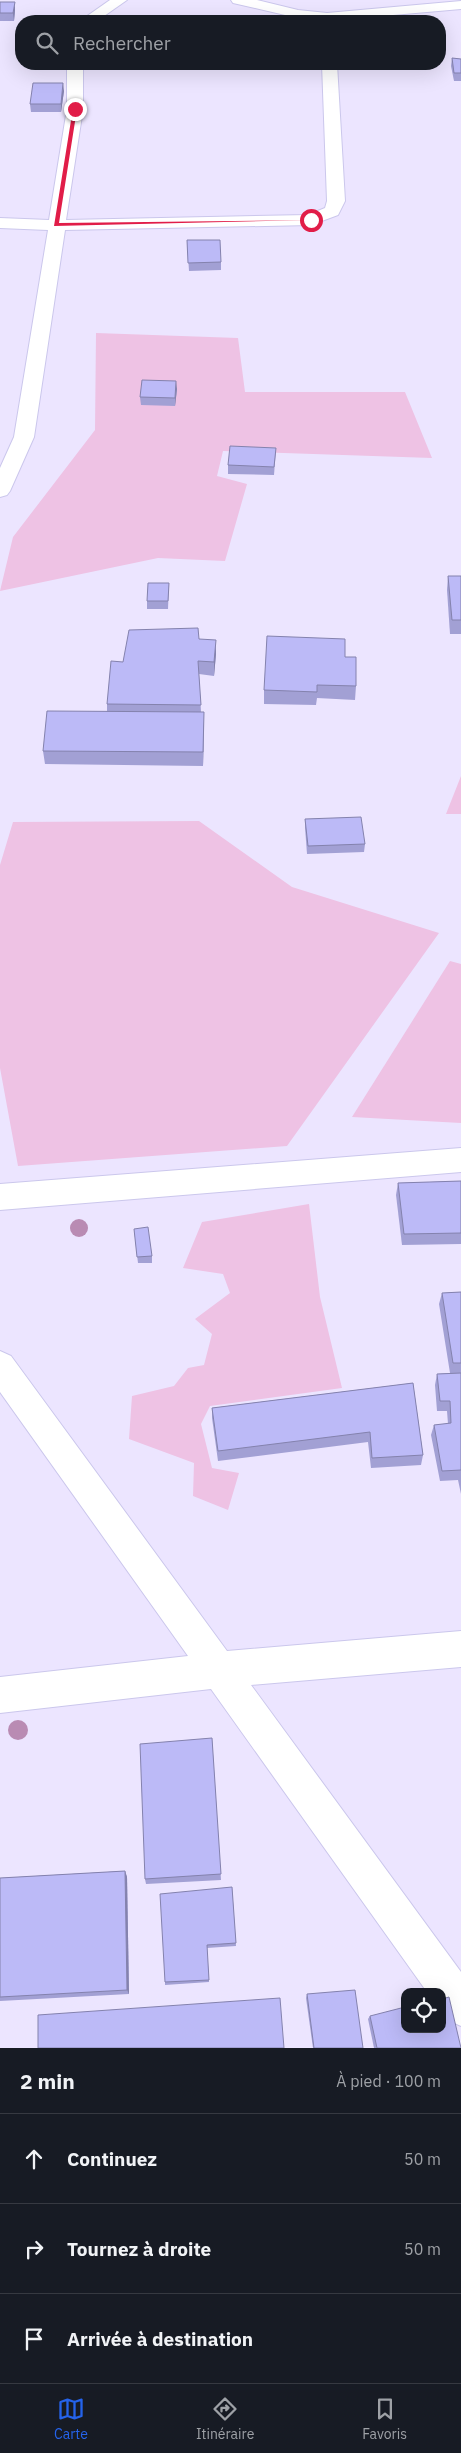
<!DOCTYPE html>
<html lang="fr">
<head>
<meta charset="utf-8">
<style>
  :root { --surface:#171b24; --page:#20242c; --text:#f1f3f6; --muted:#9ea1a6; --line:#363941; --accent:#2563eb }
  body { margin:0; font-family:"IBM Plex Sans",sans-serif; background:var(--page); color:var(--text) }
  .controls { position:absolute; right:15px; bottom:15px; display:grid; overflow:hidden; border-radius:10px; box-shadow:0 5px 20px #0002 }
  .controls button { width:45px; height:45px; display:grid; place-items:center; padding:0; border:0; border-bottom:1px solid var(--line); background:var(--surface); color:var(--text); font:25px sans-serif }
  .stop { position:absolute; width:15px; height:15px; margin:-11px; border:4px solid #e11d48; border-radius:50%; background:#fff }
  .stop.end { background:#e11d48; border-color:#fff; box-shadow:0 1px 5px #0008 }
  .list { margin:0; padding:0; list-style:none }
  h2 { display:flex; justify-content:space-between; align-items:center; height:65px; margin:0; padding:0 20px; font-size:21px }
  h2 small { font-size:16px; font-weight:400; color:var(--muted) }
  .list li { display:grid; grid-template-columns:32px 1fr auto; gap:15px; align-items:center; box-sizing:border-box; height:90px; padding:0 20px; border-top:1px solid var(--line) }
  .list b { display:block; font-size:19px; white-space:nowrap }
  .list em { font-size:16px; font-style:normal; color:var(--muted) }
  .icon { flex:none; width:28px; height:28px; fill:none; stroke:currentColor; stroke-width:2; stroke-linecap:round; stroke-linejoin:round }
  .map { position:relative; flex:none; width:461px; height:2048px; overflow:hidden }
  .search { position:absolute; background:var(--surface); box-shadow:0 5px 20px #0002; left:15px; right:15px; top:15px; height:55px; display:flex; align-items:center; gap:12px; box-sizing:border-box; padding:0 18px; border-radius:20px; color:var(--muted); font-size:19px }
  .sheet { height:335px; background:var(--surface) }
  nav { display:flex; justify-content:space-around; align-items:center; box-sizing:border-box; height:70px; border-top:1px solid var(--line); background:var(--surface); font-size:14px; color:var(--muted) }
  nav a { display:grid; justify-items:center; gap:2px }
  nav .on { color:var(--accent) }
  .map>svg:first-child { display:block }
  .green { fill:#eec2e4 }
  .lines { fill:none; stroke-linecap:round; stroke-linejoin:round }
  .minor-casing { stroke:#cbc7ec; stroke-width:2 }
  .minor { fill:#fff; fill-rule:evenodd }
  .tree { fill:#b98bb3 }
  .wall { fill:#a2a0d4 }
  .shaded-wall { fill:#8482ad }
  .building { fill:#bcbaf7; stroke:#8482ad }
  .route { fill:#e11d48 }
</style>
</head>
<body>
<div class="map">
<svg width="461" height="2048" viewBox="0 0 461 2048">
  <rect width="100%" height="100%" fill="#ece5ff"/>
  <g class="green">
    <polygon points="96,333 238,338 245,392 405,392 432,458 223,451 217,476 247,484 225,561 158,558 0,591 13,537 95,430"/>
    <polygon points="461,776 461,814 446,814"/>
    <polygon points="199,821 292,887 439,933 287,1146 18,1166 0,1068 0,865 13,822"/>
    <polygon points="450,961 461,964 461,1123 352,1117"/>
    <polygon points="309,1204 320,1297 342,1388 210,1406 201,1424 212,1468 239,1473 228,1510 193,1496 194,1463 129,1439 132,1396 174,1386 188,1368 204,1365 212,1334 195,1319 230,1293 223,1274 183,1268 202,1222"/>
  </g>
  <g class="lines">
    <defs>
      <g id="minor">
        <polygon points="110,0 127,0 97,21 80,21"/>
        <polygon points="231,0 257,0 298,10 327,13 461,1 461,9 325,21 298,18 233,3"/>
        <polygon points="67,64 83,64 83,109 66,220 308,215 325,208 327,201 322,64 337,64 345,201 338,215 311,225 65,230 34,437 10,491 7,495 0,497 0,468 14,437 48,230 0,228 0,218 49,220 67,109"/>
        <polygon points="461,1148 461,1172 0,1210 0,1184"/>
        <path d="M0 1351 11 1356 227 1651 461 1631V1667L251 1685 461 1972V2026C440 2017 442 2013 442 1992H427L211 1689 0 1713V1677L188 1656 0 1392Z"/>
      </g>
    </defs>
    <use href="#minor" class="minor-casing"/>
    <use href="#minor" class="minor"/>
  </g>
  <g class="tree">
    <circle cx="79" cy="1228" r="9"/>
    <circle cx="18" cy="1730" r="10"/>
  </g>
  <g class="wall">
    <polygon points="0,2 15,10 14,21 0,21"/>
    <polygon points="452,58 461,59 461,81 454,81 451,66"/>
    <polygon points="64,91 61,112 31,112 30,104"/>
    <polygon points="187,240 221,262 221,270 189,271"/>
    <polygon points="177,389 175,406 141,405 140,397"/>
    <polygon points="276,448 274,475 228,474 228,465"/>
    <polygon points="448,576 461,576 461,634 450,634 447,590"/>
    <polygon points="169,583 168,609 147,609 147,601"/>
    <polygon points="199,639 216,654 214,676 199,674 201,712 204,726 203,766 45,764 43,751 107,711 107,704 123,662"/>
    <polygon points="345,657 356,686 355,700 317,698 316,705 264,704 264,690"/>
    <polygon points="305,819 365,844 364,852 307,854 305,827"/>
    <polygon points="461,1181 461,1244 402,1245 396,1195 398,1183"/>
    <polygon points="134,1229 152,1256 152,1263 138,1263"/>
    <polygon points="461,1292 461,1494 458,1480 440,1481 431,1435 434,1425 448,1424 447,1411 437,1411 435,1385 437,1374 450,1373 439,1304 442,1293"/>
    <polygon points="413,1383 423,1455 421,1465 371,1468 368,1442 218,1461 212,1418 212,1408"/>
    <polygon points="212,1738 221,1880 146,1884 145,1879"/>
    <polygon points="125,1871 127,1877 129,1994 0,2001 0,1878"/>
    <polygon points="232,1887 236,1946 207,1948 209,1982 165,1985 165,1982"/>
    <polygon points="307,1994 363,2048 313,2048 306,1998"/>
    <polygon points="370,2016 461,2048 374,2048 368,2019"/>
  </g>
  <g class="shaded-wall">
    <polygon points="15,2 15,10 14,21 13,13"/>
    <polygon points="63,83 64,91 61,112 61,104"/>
    <polygon points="176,381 177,389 175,406 175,398"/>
    <polygon points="216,640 216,654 214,676 214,662"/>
    <polygon points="204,712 204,726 203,766 203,752"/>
    <polygon points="125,1871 127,1877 129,1994 127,1990"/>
  </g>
  <g class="building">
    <polygon points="0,2 15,2 13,13 0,13"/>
    <polygon points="452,58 461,59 461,73 454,73"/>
    <polygon points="33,83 63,83 61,104 30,104"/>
    <polygon points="187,240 220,240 221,262 188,263"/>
    <polygon points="142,380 176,381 175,398 140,397"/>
    <polygon points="230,446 276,448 274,467 228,465"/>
    <polygon points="448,576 461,576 461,620 452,620"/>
    <polygon points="148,583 169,583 168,601 147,601"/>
    <polygon points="198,628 199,639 216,640 214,662 198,661 201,705 107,704 111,661 123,662 129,630"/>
    <polygon points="267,636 345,639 345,657 356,657 356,686 317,685 317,692 264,690"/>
    <polygon points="47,711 204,712 203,752 43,751"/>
    <polygon points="361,817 365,844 308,846 305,819"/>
    <polygon points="461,1181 461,1233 404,1234 398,1183"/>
    <polygon points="148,1227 152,1256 137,1257 134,1229"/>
    <polygon points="461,1292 461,1363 453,1363 442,1293"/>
    <polygon points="461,1373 461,1470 442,1471 434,1425 451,1423 450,1401 440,1401 437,1374"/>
    <polygon points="413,1383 423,1455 372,1458 370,1432 218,1451 212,1408"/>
    <polygon points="212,1738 221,1874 145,1879 140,1744"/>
    <polygon points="125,1871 127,1990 0,1997 0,1878"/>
    <polygon points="232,1887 236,1943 207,1945 209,1980 165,1982 160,1894"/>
    <polygon points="355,1990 363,2048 314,2048 307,1994"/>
    <polygon points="449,1997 461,2048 377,2048 370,2016 405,2007 405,2029 442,2029 442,1999"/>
    <polygon points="280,1998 284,2048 38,2048 38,2015"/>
  </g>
  <polygon class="route" points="73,108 77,109 59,223 313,220 54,226"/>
</svg>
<div class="controls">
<button><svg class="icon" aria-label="locate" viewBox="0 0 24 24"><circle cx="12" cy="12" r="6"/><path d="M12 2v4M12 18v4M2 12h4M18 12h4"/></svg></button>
</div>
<div class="stop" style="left:311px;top:220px"></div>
<div class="stop end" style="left:75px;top:109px"></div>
<div class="search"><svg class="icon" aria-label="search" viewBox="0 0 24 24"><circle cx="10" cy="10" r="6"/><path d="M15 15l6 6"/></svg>Rechercher</div>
</div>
<section class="sheet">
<h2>2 min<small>À pied · 100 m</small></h2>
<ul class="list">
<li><svg class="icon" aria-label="ahead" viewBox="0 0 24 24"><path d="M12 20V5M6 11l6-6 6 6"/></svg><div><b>Continuez</b></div><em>50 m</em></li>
<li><svg class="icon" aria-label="right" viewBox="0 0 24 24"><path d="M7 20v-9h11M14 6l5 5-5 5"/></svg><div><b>Tournez à droite</b></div><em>50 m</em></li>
<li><svg class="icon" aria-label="arrive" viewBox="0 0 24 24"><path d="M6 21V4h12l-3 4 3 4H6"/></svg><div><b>Arrivée à destination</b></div></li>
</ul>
</section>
<nav>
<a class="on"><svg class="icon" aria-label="map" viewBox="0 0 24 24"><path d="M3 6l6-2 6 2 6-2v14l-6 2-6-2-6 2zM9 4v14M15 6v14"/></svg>Carte</a>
<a><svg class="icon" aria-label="directions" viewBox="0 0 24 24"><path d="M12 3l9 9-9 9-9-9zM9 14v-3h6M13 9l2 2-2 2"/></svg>Itinéraire</a>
<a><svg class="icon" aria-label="saved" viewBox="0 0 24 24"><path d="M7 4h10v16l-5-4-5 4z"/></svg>Favoris</a>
</nav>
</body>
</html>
